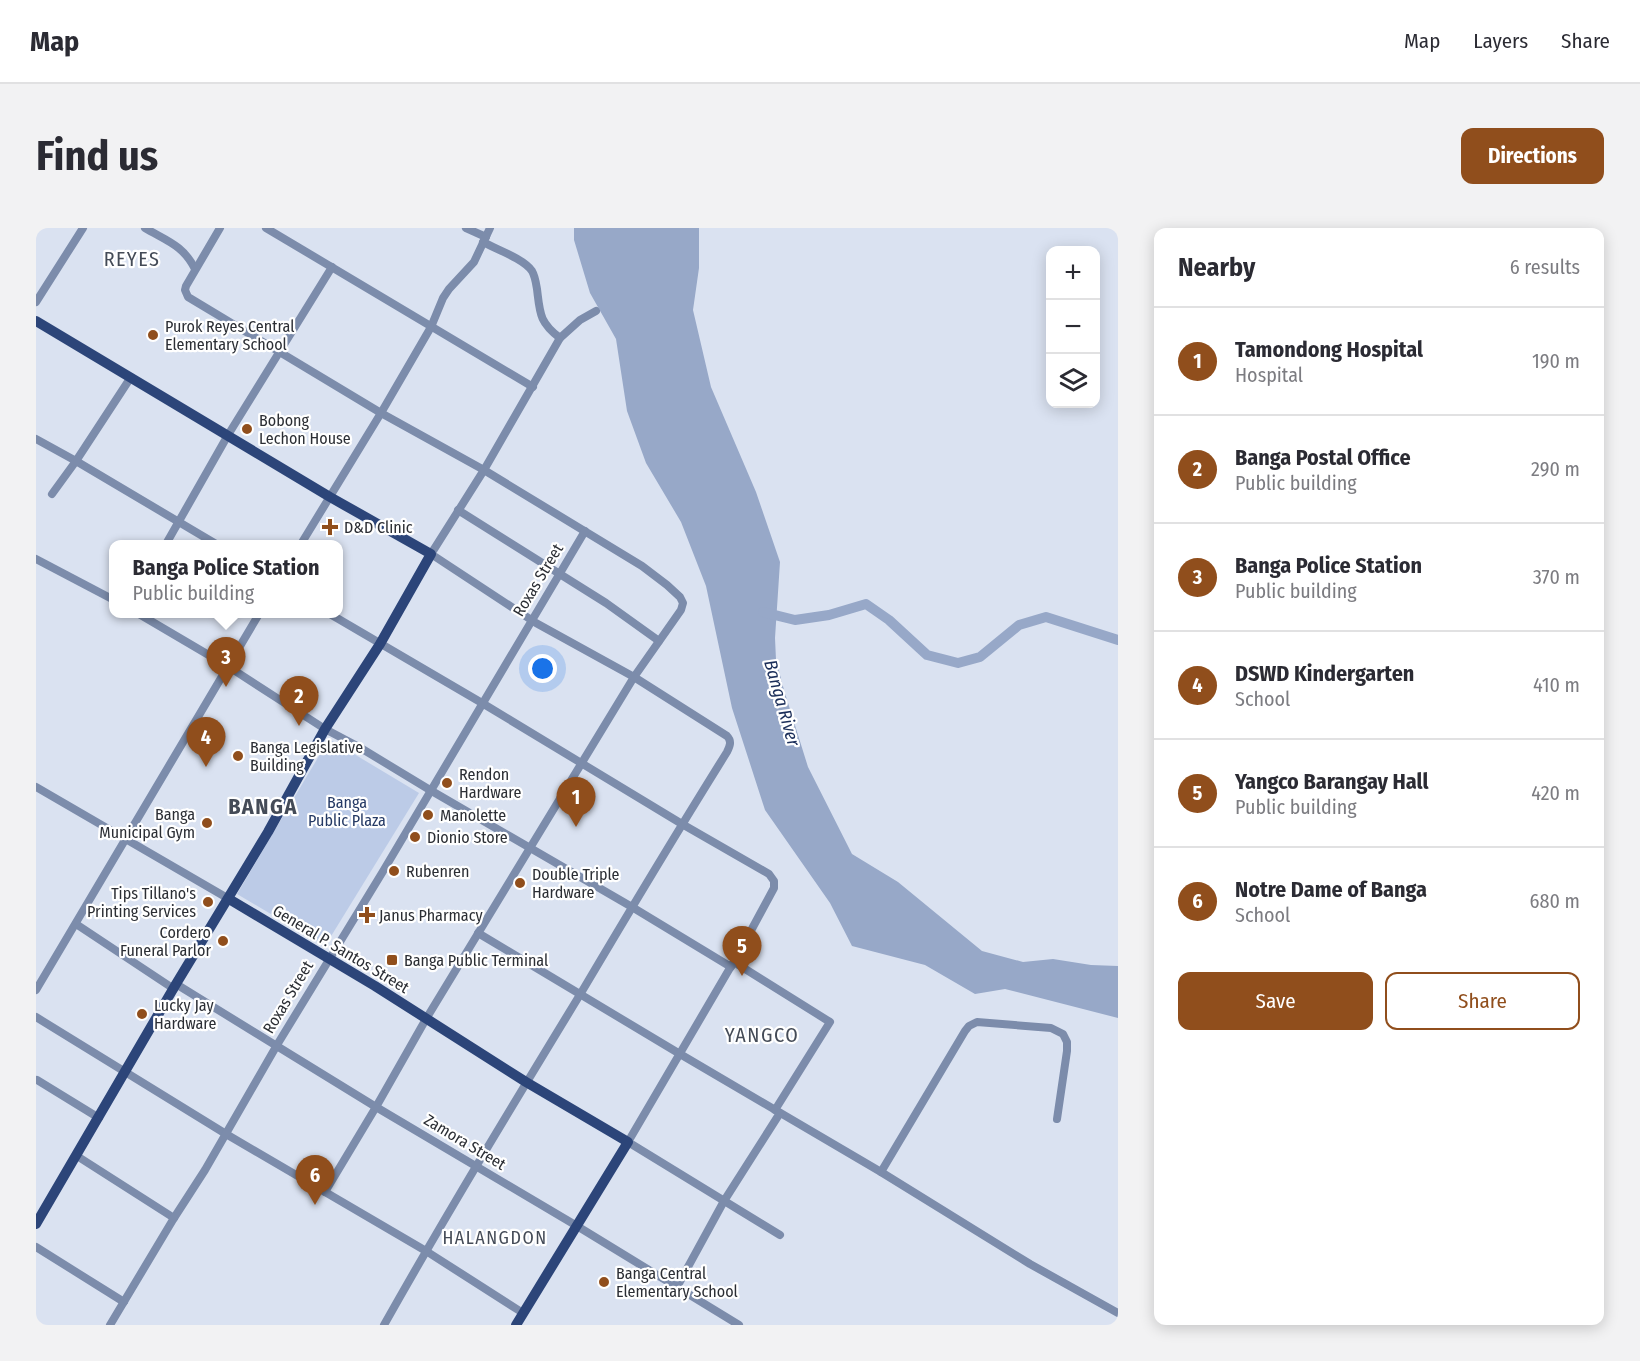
<!DOCTYPE html>
<html lang="en">
<head>
<meta charset="utf-8">
<style>
  :root { --surface:#fff; --page:#f2f2f3; --text:#2b2b33; --muted:#7c7c81; --line:#e1e1e2; --accent:#904e1c }
  body { margin:0; font-family:"Fira Sans Condensed",sans-serif; background:var(--page); color:var(--text) }
  .controls { position:absolute; right:18px; top:18px; display:grid; overflow:hidden; border-radius:12px; box-shadow:0 3px 15px #0003 }
  .controls button { width:54px; height:54px; display:grid; place-items:center; padding:0; border:0; border-bottom:2px solid var(--line); background:var(--surface); color:var(--text); font:30px sans-serif }
  .you { position:absolute; left:507px; top:441px; width:21px; height:21px; margin:-15px; border:4px solid #fff; border-radius:50%; background:#1a73e8; box-shadow:0 0 0 9px #1a73e833 }
  .badge { display:grid; place-items:center; width:39px; height:39px; border-radius:50%; background:var(--accent); color:#fff; font-size:20px; font-weight:700 }
  .pin { position:absolute; translate:-50% -50px; filter:drop-shadow(0 2px 3px #0008) }
  .pin::after { content:''; position:absolute; top:32px; width:21px; height:18px; background:inherit; clip-path:polygon(0 0,100% 0,50% 100%) }
  .popup { position:absolute; left:73px; top:312px; width:234px; height:78px; box-sizing:border-box; display:grid; place-content:center; border-radius:12px; background:var(--surface); filter:drop-shadow(0 2px 4px #0005); font-size:20px; white-space:nowrap; color:var(--muted) }
  .popup b { font-size:22px; color:var(--text) }
  .popup::after { content:''; position:absolute; left:50%; top:100%; margin-left:-12px; border:12px solid transparent; border-top-color:var(--surface) }
  .list { margin:0; padding:0; list-style:none }
  h2 { display:flex; justify-content:space-between; align-items:center; height:78px; margin:0; padding:0 24px; font-size:26px }
  h2 small { font-size:20px; font-weight:400; color:var(--muted) }
  .list li { display:grid; grid-template-columns:39px 1fr auto; gap:18px; align-items:center; box-sizing:border-box; height:108px; padding:0 24px; border-top:2px solid var(--line) }
  .list b { display:block; font-size:22px; white-space:nowrap }
  .list p { margin:0; font-size:20px; white-space:nowrap; color:var(--muted) }
  .list em { font-size:20px; font-style:normal; color:var(--muted) }
  .actions { display:flex; gap:12px; padding:18px 24px }
  .actions a { flex:1; padding:14px 0; border:2px solid var(--accent); border-radius:12px; text-align:center; font-size:21px; color:var(--accent) }
  .actions .main { background:var(--accent); color:#fff }
  .icon { flex:none; width:33px; height:33px; fill:none; stroke:currentColor; stroke-width:2; stroke-linecap:round; stroke-linejoin:round }
  .map { position:relative; flex:none; width:1082px; height:1097px; overflow:hidden; border-radius:12px }
  header { display:flex; align-items:center; gap:36px; box-sizing:border-box; height:84px; padding:0 30px; background:var(--surface); border-bottom:2px solid var(--line) }
  header strong { font-size:28px }
  nav { display:flex; gap:33px; margin-inline-start:auto; font-size:21px }
  .intro { display:flex; align-items:center; justify-content:space-between; box-sizing:border-box; height:144px; padding:0 36px }
  h1 { margin:0; font-size:42px }
  .button { padding:15px 27px; border-radius:12px; background:var(--accent); color:#fff; font-size:21px; font-weight:700 }
  main { display:flex; gap:36px; padding:0 36px }
  aside { flex:1; background:var(--surface); border-radius:12px; box-shadow:0 3px 15px #0003 }
  .map>svg:first-child { display:block }
  .green { fill:#bccbe7 }
  .water { fill:#97a8c8 }
  .lines { fill:none; stroke-linecap:round; stroke-linejoin:round }
  .river { stroke:#97a8c8; stroke-width:10 }
  .minor-tunnel { stroke:#b7becb; stroke-width:8; stroke-dasharray:8 4; stroke-linecap:butt }
  .minor { stroke:#7c8cab; stroke-width:8 }
  .major { stroke:#2c4579; stroke-width:10 }
  .poi-dot { fill:#904e1c; stroke:#fff; stroke-width:2 }
  .labels { text-anchor:middle; dominant-baseline:central; stroke-width:4.5; stroke-linejoin:round; paint-order:stroke }
  .poi-label { font-size:16px; fill:#2b2e34; stroke:#fff; text-anchor:start }
  .street-label { font-size:16px; fill:#2b2e34; stroke:#fff }
  .park-label { font-size:16px; fill:#253a65; stroke:#fff }
  .water-label { font-size:18px; font-style:italic; fill:#1b2e59; stroke:#fff }
  .neighbourhood-label { font-size:18px; letter-spacing:1.5px; fill:#444b57; stroke:#fff }
  .quarter-label { font-size:20px; letter-spacing:1.5px; fill:#444b57; stroke:#fff }
  .district-label { font-size:22px; font-weight:bold; letter-spacing:1.5px; fill:#444b57; stroke:#fff }
</style>
</head>
<body>
<header>
<strong>Map</strong>
<nav><a>Map</a><a>Layers</a><a>Share</a></nav>
</header>
<div class="intro"><h1>Find us</h1><a class="button">Directions</a></div>
<main>
<div class="map">
<svg width="1082" height="1097" viewBox="0 0 1082 1097">
  <rect width="100%" height="100%" fill="#dae2f1"/>
  <polygon class="green" points="293,511 383,565 289,718 201,666"/>
  <polygon class="water" points="538,0 663,0 663,40 657,82 675,159 720,264 744,334 739,410 740,432 748,462 772,539 816,626 862,654 946,723 987,734 1017,731 1055,737 1082,738 1082,790 969,761 939,766 889,737 816,718 794,675 729,582 696,480 670,358 645,294 610,235 591,183 580,111 554,65 538,12"/>
  <g class="lines">
    <polyline class="river" points="727,384 759,392 793,387 830,376 853,392 891,427 922,435 944,429 983,397 1010,389 1082,412"/>
    <polyline class="minor-tunnel" points="701,728 711,710"/>
    <g class="minor">
      <path d="M109 0C131 13 147 17 159 41"/>
      <polyline points="184,0 150,58 149,62 152,69 345,185 448,242 606,338 631,357 644,369 647,375 645,382 598,449 390,791 340,879 289,964"/>
      <polyline points="230,0 497,159"/>
      <polyline points="430,0 450,9"/>
      <path d="M447 14C460 21 488 31 496 43 499 48 500 55 501 61 504 85 503 94 524 110"/>
      <polyline points="0,74 47,0"/>
      <polyline points="0,211 40,233 180,316"/>
      <polyline points="16,266 40,233 95,149"/>
      <polyline points="422,282 570,375 623,413"/>
      <polyline points="130,316 192,207 296,39"/>
      <polyline points="265,316 345,185 395,99 407,70 413,61 438,34 454,0"/>
      <polyline points="0,331 78,372"/>
      <polyline points="103,386 193,439 289,501 323,519 394,562 596,679 695,739"/>
      <polyline points="294,386 446,475 646,596 733,646 738,653 738,660 711,710"/>
      <polyline points="0,559 193,671"/>
      <polyline points="40,696 138,761"/>
      <polyline points="442,705 644,826 845,944 994,1036 1082,1085"/>
      <polyline points="701,728 592,914 744,1007"/>
      <polyline points="698,734 794,794 739,882"/>
      <polyline points="140,756 340,879 541,998 703,1097"/>
      <polyline points="0,762 223,386"/>
      <polyline points="0,789 190,906 390,1023 487,1085"/>
      <polyline points="1,852 63,890"/>
      <polyline points="41,928 138,990"/>
      <polyline points="845,944 929,803 933,798 941,794 1015,800 1027,806 1031,814 1031,823 1021,891"/>
      <polyline points="0,1019 88,1074"/>
      <polyline points="641,1059 688,973 744,885"/>
      <polyline points="74,1097 138,990 169,942 241,817 346,645 549,303"/>
      <path d="M348 1097C411 985 478 875 545 765 593 684 641 604 691 524 694 518 696 513 691 508L598 449 500 395 395 326 448 242 524 110 544 92 560 83"/>
    </g>
    <g class="major">
      <polyline points="0,93 294,269 395,326 344,416 289,501 232,604 140,756 0,996"/>
      <polyline points="193,671 339,758 490,854 592,914 480,1097"/>
    </g>
  </g>
  <g class="poi-dot">
    <circle cx="117" cy="107" r="6"/>
    <circle cx="211" cy="201" r="6"/>
    <path d="M291 290h6v6h6v6h-6v6h-6v-6h-6v-6h6z"/>
    <circle cx="202" cy="528" r="6"/>
    <circle cx="411" cy="555" r="6"/>
    <circle cx="392" cy="587" r="6"/>
    <circle cx="171" cy="595" r="6"/>
    <circle cx="379" cy="609" r="6"/>
    <circle cx="358" cy="643" r="6"/>
    <circle cx="484" cy="655" r="6"/>
    <circle cx="172" cy="674" r="6"/>
    <path d="M328 678h6v6h6v6h-6v6h-6v-6h-6v-6h6z"/>
    <circle cx="187" cy="713" r="6"/>
    <rect x="350" y="726" width="12" height="12" rx="3"/>
    <circle cx="106" cy="786" r="6"/>
    <circle cx="568" cy="1054" r="6"/>
  </g>
  <g class="labels">
    <g class="poi-label">
      <text x="129" y="98">Purok Reyes Central<tspan x="129" dy="18">Elementary School</tspan></text>
      <text x="223" y="192">Bobong<tspan x="223" dy="18">Lechon House</tspan></text>
      <text x="308" y="299">D&amp;D Clinic</text>
      <text x="214" y="519">Banga Legislative<tspan x="214" dy="18">Building</tspan></text>
      <text x="423" y="546">Rendon<tspan x="423" dy="18">Hardware</tspan></text>
      <text x="159" y="586" text-anchor="end">Banga<tspan x="159" dy="18">Municipal Gym</tspan></text>
      <text x="404" y="587">Manolette</text>
      <text x="391" y="609">Dionio Store</text>
      <text x="370" y="643">Rubenren</text>
      <text x="496" y="646">Double Triple<tspan x="496" dy="18">Hardware</tspan></text>
      <text x="160" y="665" text-anchor="end">Tips Tillano's<tspan x="160" dy="18">Printing Services</tspan></text>
      <text x="343" y="687">Janus Pharmacy</text>
      <text x="175" y="704" text-anchor="end">Cordero<tspan x="175" dy="18">Funeral Parlor</tspan></text>
      <text x="368" y="732">Banga Public Terminal</text>
      <text x="118" y="777">Lucky Jay<tspan x="118" dy="18">Hardware</tspan></text>
      <text x="580" y="1045">Banga Central<tspan x="580" dy="18">Elementary School</tspan></text>
    </g>
    <g class="street-label">
      <text transform="translate(502 352) rotate(-59)">Roxas Street</text>
      <text transform="translate(305 721) rotate(31)">General P. Santos Street</text>
      <text transform="translate(252 769) rotate(-59)">Roxas Street</text>
      <text transform="translate(429 914) rotate(31)">Zamora Street</text>
    </g>
    <g class="park-label">
      <text x="311" y="574">Banga<tspan x="311" dy="18">Public Plaza</tspan></text>
    </g>
    <g class="water-label">
      <text transform="translate(746 475) rotate(74)">Banga River</text>
    </g>
    <g class="neighbourhood-label">
      <text x="459" y="1010">HALANGDON</text>
    </g>
    <g class="quarter-label">
      <text x="96" y="31">REYES</text>
      <text x="726" y="807">YANGCO</text>
    </g>
    <g class="district-label">
      <text x="227" y="578">BANGA</text>
    </g>
  </g>
</svg>
<div class="controls">
<button>+</button>
<button>−</button>
<button><svg class="icon" aria-label="layers" viewBox="0 0 24 24"><path d="M12 4l9 5-9 5-9-5zM3 14l9 5 9-5"/></svg></button>
</div>
<div class="you"></div>
<div class="pin badge" style="left:540px;top:599px">1</div>
<div class="pin badge" style="left:263px;top:498px">2</div>
<div class="pin badge" style="left:190px;top:459px">3</div>
<div class="popup"><b>Banga Police Station</b>Public building</div>
<div class="pin badge" style="left:170px;top:539px">4</div>
<div class="pin badge" style="left:706px;top:748px">5</div>
<div class="pin badge" style="left:279px;top:977px">6</div>
</div>
<aside>
<h2>Nearby<small>6 results</small></h2>
<ul class="list">
<li><span class="badge">1</span><div><b>Tamondong Hospital</b><p>Hospital</p></div><em>190 m</em></li>
<li><span class="badge">2</span><div><b>Banga Postal Office</b><p>Public building</p></div><em>290 m</em></li>
<li><span class="badge">3</span><div><b>Banga Police Station</b><p>Public building</p></div><em>370 m</em></li>
<li><span class="badge">4</span><div><b>DSWD Kindergarten</b><p>School</p></div><em>410 m</em></li>
<li><span class="badge">5</span><div><b>Yangco Barangay Hall</b><p>Public building</p></div><em>420 m</em></li>
<li><span class="badge">6</span><div><b>Notre Dame of Banga</b><p>School</p></div><em>680 m</em></li>
</ul>
<div class="actions"><a class="main">Save</a><a>Share</a></div>
</aside>
</main>
</body>
</html>
